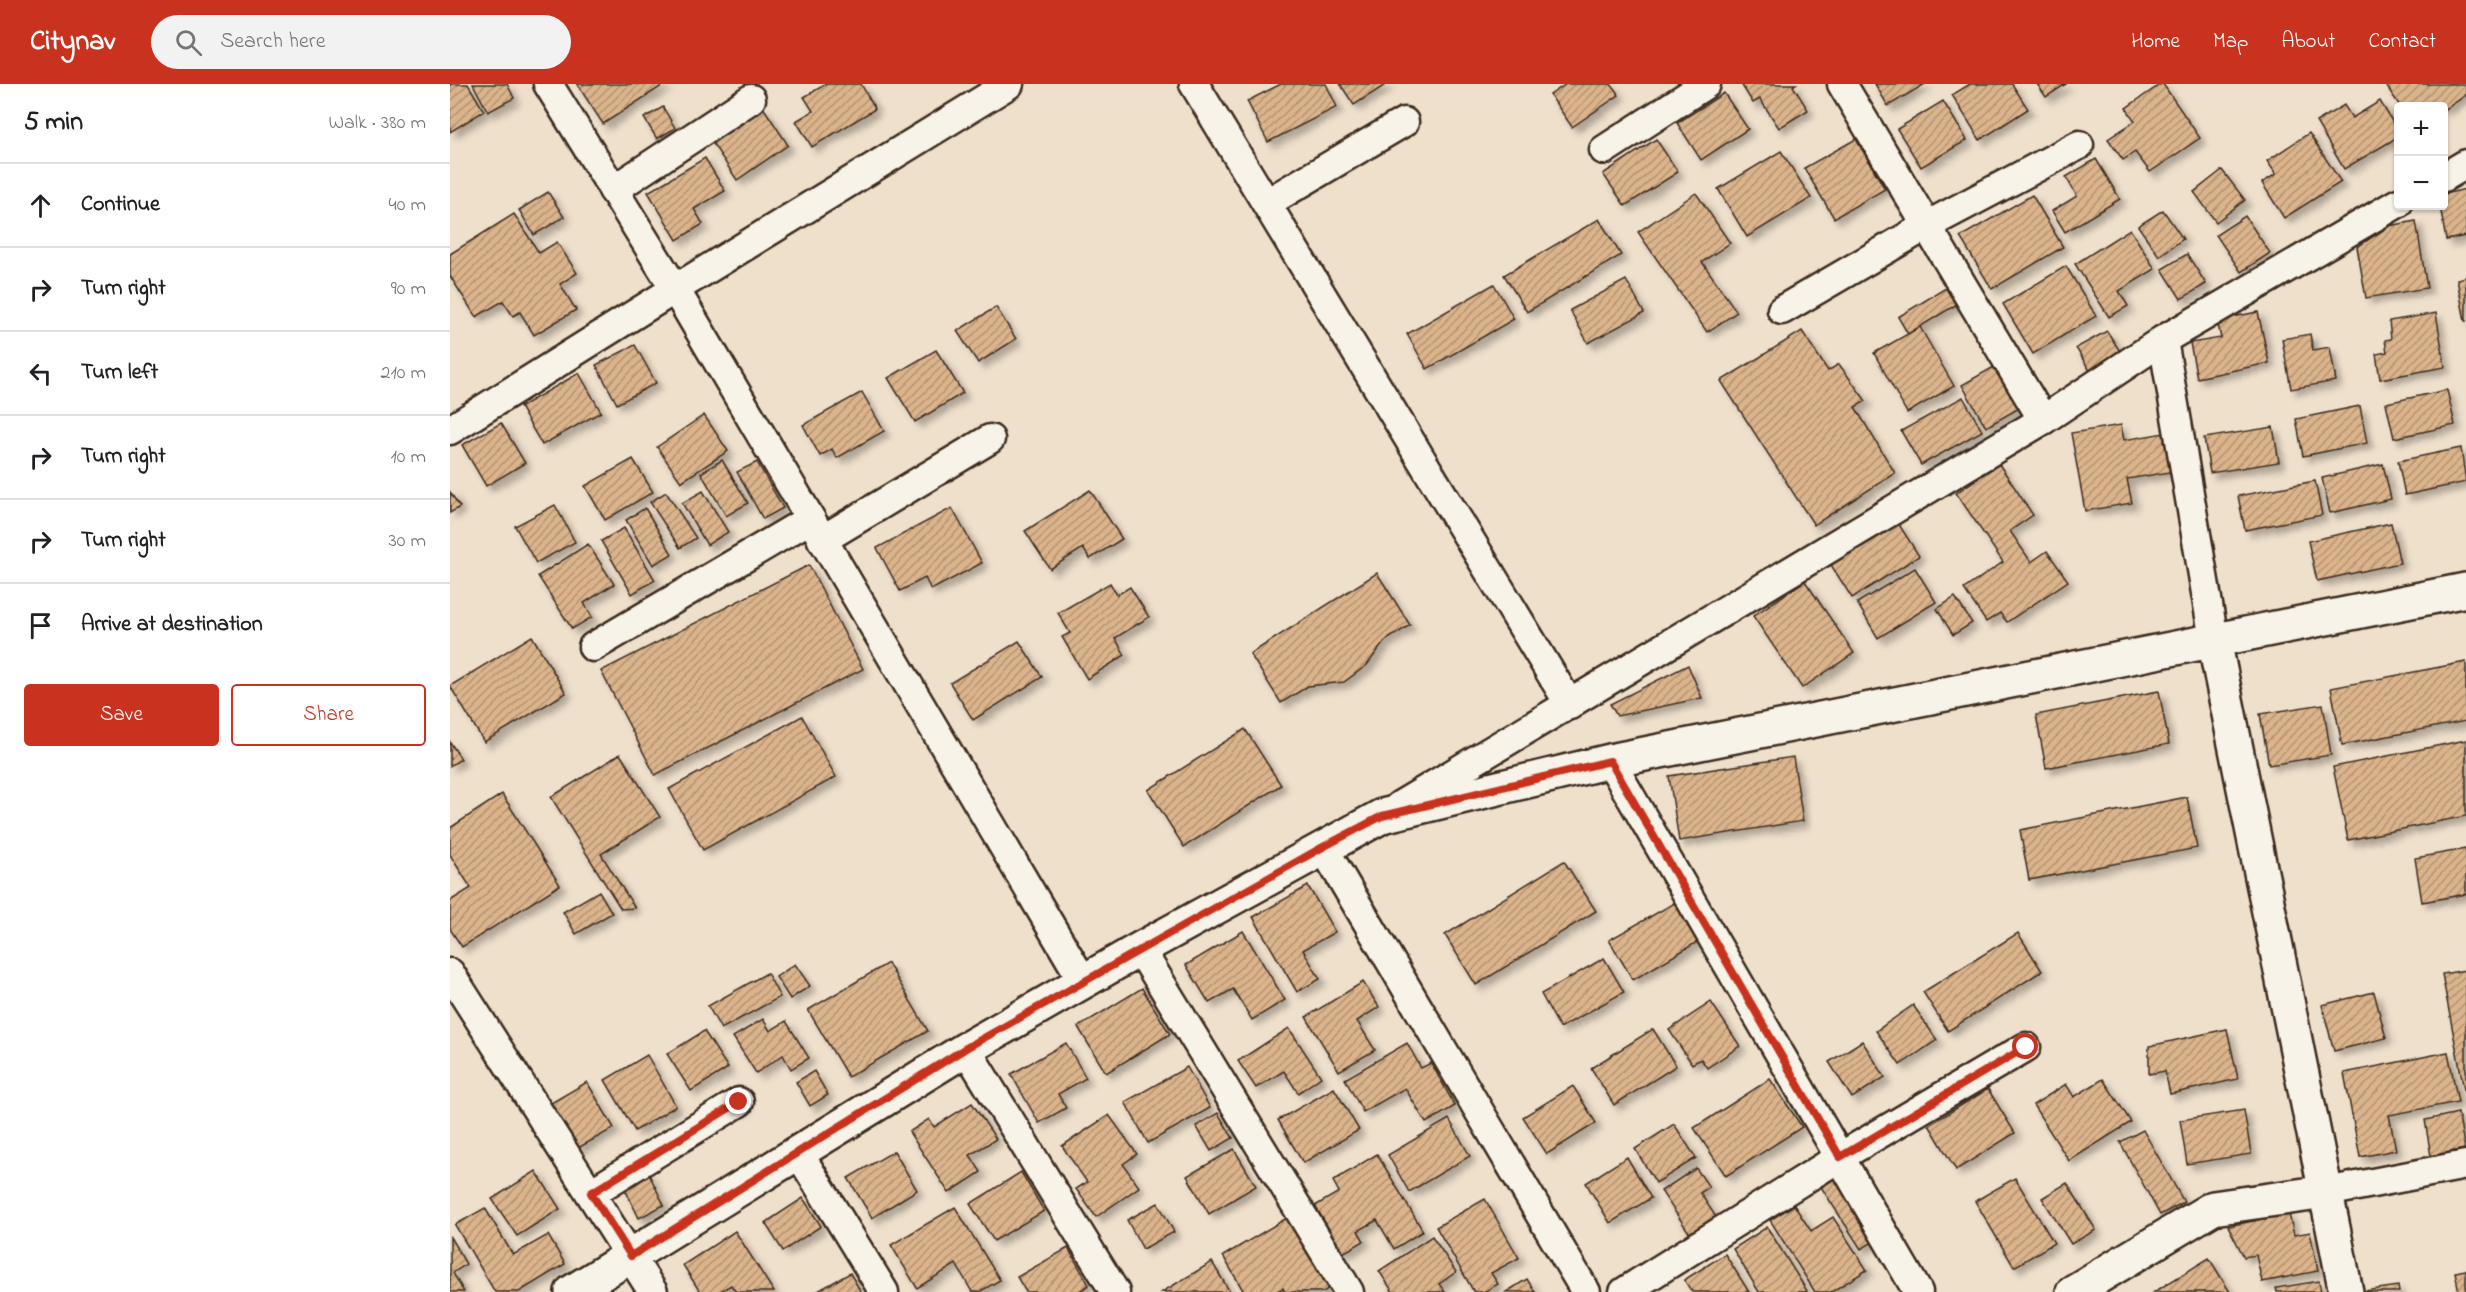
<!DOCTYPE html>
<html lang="en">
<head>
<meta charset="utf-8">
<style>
  :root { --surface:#fff; --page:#f2f2f2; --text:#202124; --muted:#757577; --line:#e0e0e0; --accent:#c8321e }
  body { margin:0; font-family:"Indie Flower",sans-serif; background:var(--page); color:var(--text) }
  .controls { position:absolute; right:18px; top:18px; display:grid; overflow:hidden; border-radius:6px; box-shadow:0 2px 4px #0004 }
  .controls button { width:54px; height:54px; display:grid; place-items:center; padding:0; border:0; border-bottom:2px solid var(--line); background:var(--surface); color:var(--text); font:30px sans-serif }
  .stop { position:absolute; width:18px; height:18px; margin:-14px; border:4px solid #c8321e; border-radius:50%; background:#fff }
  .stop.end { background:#c8321e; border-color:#fff; box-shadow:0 2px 6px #0008 }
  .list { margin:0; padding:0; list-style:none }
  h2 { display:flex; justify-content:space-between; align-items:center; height:78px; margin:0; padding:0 24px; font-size:26px }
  h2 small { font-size:20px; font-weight:400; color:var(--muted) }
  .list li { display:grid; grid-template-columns:39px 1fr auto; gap:18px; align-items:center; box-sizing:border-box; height:84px; padding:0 24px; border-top:2px solid var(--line) }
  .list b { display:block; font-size:22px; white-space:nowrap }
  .list em { font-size:20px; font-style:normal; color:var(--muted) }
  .actions { display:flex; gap:12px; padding:18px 24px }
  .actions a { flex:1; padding:14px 0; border:2px solid var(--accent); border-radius:6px; text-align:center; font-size:21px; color:var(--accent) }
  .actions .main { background:var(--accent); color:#fff }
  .icon { flex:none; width:33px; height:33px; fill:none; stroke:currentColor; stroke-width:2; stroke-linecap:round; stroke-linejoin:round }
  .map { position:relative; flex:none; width:2016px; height:1208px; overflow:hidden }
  header { display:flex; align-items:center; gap:36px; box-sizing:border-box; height:84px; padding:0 30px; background:var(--accent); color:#fff }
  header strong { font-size:28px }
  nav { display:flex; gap:33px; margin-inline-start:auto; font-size:21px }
  .search { width:420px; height:54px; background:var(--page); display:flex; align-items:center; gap:15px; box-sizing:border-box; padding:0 21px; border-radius:33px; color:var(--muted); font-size:22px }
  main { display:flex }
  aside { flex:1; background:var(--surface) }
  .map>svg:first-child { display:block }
  .building { fill:url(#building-hatch); stroke:#3b2a1e; stroke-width:1.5; filter:url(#shadow) }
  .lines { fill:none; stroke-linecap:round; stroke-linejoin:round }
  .minor-casing { stroke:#3b2a1e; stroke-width:33 }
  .tertiary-casing { stroke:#3b2a1e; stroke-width:38 }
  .minor { stroke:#f7f3e8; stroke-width:28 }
  .tertiary { stroke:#f7f3e8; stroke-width:33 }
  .route { stroke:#c8321e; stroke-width:8 }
</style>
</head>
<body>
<header>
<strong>Citynav</strong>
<div class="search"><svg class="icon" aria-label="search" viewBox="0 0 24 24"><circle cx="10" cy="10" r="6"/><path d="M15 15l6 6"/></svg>Search here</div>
<nav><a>Home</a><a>Map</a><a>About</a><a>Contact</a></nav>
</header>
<main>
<aside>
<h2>5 min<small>Walk · 380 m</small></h2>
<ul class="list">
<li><svg class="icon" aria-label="ahead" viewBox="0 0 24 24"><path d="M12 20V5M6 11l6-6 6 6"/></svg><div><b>Continue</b></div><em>40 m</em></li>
<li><svg class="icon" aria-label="right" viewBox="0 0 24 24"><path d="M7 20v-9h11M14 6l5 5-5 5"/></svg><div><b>Turn right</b></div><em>90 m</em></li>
<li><svg class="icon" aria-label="left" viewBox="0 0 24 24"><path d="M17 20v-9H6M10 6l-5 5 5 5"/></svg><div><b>Turn left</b></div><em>210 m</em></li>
<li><svg class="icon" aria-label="right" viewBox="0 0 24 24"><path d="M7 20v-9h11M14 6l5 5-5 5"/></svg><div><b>Turn right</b></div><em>10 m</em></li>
<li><svg class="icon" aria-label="right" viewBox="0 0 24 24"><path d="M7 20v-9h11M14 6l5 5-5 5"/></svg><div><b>Turn right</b></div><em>30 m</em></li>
<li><svg class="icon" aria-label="arrive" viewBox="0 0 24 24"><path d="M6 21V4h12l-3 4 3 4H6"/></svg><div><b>Arrive at destination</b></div></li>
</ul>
<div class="actions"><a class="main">Save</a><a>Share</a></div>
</aside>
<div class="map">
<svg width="2016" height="1208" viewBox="0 0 2016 1208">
  <defs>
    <pattern id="building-hatch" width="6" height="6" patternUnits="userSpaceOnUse" patternTransform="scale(1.5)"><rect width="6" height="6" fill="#dbb48c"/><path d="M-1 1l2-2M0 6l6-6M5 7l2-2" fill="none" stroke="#b39372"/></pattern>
    <filter id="shadow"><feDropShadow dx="5.5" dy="5.5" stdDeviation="3" flood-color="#0004"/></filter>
  </defs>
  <rect width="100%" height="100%" fill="#efe0cc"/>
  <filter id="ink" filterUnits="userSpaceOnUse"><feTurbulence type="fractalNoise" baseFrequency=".0167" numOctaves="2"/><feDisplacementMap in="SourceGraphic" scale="12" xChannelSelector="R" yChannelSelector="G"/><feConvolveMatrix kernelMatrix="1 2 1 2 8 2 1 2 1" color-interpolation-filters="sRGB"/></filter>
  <g filter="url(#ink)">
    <g class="building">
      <polygon points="0,0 18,0 34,27 0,48"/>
      <polygon points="23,0 57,0 64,14 38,28"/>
      <polygon points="127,0 215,0 153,40"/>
      <polygon points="376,0 411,0 425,25 362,63 346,37 363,27 354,13"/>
      <polygon points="831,0 876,0 887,23 818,58 797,17"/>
      <polygon points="890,0 937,0 904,21"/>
      <polygon points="1116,0 1161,0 1169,11 1122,43 1100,11"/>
      <polygon points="1291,0 1346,0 1343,2 1358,26 1329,44 1310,15 1303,19"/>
      <polygon points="1425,0 1475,0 1438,22"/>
      <polygon points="1520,0 1562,0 1578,25 1530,56 1502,11"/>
      <polygon points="1587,0 1616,0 1596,13"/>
      <polygon points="1711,0 1713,0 1750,54 1700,88 1685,68 1673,76 1658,55 1685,37 1676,24"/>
      <polygon points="1935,0 2016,0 2016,11 1994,26 1994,22 1950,22"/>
      <polygon points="1274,9 1298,45 1251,76 1227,39"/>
      <polygon points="1493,17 1517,56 1471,83 1447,45"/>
      <polygon points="1930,17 1948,47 1948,53 1894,85 1866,38 1894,21 1902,34"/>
      <polygon points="213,23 225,44 207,55 194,34"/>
      <polygon points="313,23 338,61 287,96 261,57"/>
      <polygon points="1859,49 1891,98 1834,134 1812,99 1826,90 1817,77"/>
      <polygon points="1206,55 1228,88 1175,122 1153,90"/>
      <polygon points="1406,55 1435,105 1384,134 1354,84"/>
      <polygon points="1331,67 1361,114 1297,153 1268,105"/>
      <polygon points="255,74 275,107 244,125 253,140 227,156 198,108"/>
      <polygon points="1646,75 1670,115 1615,148 1602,127 1627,112 1616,93"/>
      <polygon points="1772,86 1795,116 1766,138 1744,108"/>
      <polygon points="2016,105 2016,152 1996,156 1990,122 1994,122 1994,110"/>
      <polygon points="98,108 114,133 84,151 69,126"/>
      <polygon points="1246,109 1280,159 1252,178 1287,228 1257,248 1188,148"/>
      <polygon points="1582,111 1613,163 1542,205 1510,153"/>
      <polygon points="1713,126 1733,155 1709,172 1688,142"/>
      <polygon points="64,130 89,169 107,158 127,189 110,200 126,226 84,251 70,228 63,232 53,217 26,233 0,192 0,170"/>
      <polygon points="1795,132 1820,169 1791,188 1766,151"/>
      <polygon points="1149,135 1171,171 1077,228 1054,191"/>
      <polygon points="1966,137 1977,204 1916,214 1907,163 1939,142"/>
      <polygon points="1680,145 1705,185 1669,207 1678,222 1659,233 1625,180"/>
      <polygon points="1737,170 1756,200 1731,215 1712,185"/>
      <polygon points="1616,182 1646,232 1583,270 1553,220"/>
      <polygon points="2016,193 2016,237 2015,237 2007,195"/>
      <polygon points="1176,196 1194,229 1138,259 1120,226"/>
      <polygon points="1044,200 1064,235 977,285 957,250"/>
      <polygon points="1499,202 1509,219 1458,250 1448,233"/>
      <polygon points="546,223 566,255 528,279 507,247"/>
      <polygon points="1808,228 1819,279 1747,294 1740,259 1771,254 1767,236"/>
      <polygon points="1986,229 1995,283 1930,295 1926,270 1937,268 1935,256 1941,255 1939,237"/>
      <polygon points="1470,243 1504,302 1457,329 1424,269"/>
      <polygon points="1352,247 1378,287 1389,280 1416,317 1405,323 1445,389 1364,441 1271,297"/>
      <polygon points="1657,247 1673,272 1642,290 1626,264"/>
      <polygon points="1860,250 1863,266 1880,263 1886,297 1841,305 1832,255"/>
      <polygon points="185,261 206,299 167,320 146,281"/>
      <polygon points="486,266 513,309 465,338 438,294"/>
      <polygon points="1549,280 1573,322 1536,343 1512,301"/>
      <polygon points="129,289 151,328 92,361 70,323"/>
      <polygon points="1997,306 2005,341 1944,354 1936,319"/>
      <polygon points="412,308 434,347 387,374 382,365 370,372 353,341"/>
      <polygon points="1513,313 1532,347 1471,381 1451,347"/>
      <polygon points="1910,322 1917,359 1853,372 1846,335"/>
      <polygon points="254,331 278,367 231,398 207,363"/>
      <polygon points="51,339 75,379 36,402 12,361"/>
      <polygon points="1671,341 1674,356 1714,349 1720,388 1677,395 1682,419 1635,427 1621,349"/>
      <polygon points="1823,343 1829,378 1760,389 1754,354"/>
      <polygon points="2011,364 2016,398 1955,411 1948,377"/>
      <polygon points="183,375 203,408 155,436 135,402"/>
      <polygon points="272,376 298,419 276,432 251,389"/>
      <polygon points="307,378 333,424 313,435 287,388"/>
      <polygon points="1549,380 1583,431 1560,447 1581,478 1597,467 1618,497 1557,538 1550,529 1536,538 1514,505 1553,478 1506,409"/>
      <polygon points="1933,380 1941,415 1880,429 1872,394"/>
      <polygon points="1865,397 1872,431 1795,446 1788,412"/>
      <polygon points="640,406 672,455 640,475 633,464 600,485 575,447"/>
      <polygon points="253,407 278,448 257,461 232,419"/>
      <polygon points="0,408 10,423 0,429"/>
      <polygon points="216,408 246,454 230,464 200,418"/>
      <polygon points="105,421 125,458 86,479 65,442"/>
      <polygon points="195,424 222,470 203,481 176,436"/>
      <polygon points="502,424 532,479 481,506 475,494 450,507 427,464"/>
      <polygon points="1448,439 1469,472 1402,514 1381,481"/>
      <polygon points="1941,439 1950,479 1867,497 1858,457"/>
      <polygon points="174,444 205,496 182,510 151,457"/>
      <polygon points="138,460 164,500 134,519 142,533 122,545 88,492"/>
      <polygon points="359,481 413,585 205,691 151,587"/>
      <polygon points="1465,484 1486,518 1428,554 1407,519"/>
      <polygon points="927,489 960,541 935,557 917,581 894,598 858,602 831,619 800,570"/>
      <polygon points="1355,497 1404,569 1352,604 1303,532"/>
      <polygon points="660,499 667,511 680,503 699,533 665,554 675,571 637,595 612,553 620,549 608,529"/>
      <polygon points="1505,513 1522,539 1503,551 1487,525"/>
      <polygon points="82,552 116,609 34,658 0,602"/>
      <polygon points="569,557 592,593 523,636 500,599"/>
      <polygon points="2016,578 2016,637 1892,661 1881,604"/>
      <polygon points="1238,581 1252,614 1167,632 1160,620"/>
      <polygon points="1709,607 1719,660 1596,684 1586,631"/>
      <polygon points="1873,620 1881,671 1819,681 1810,630"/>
      <polygon points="352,632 386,693 253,766 219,705"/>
      <polygon points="795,645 831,701 734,763 698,706"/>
      <polygon points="2016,656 2016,732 1898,756 1883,683"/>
      <polygon points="0,658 11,675 0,682"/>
      <polygon points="170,670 210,733 151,770 185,824 171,825 101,713"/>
      <polygon points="1343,673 1353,737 1229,757 1219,692"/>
      <polygon points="52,710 110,801 12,863 0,845 0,817 21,804 0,771 0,744"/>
      <polygon points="1737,713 1747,764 1579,796 1570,746"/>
      <polygon points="2016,765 2016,810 1972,818 1965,774"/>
      <polygon points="1114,777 1146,827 1026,901 995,851"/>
      <polygon points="858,802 885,848 853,866 870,895 847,908 803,833"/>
      <polygon points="149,807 162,829 126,850 113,828"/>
      <polygon points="1226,818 1249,857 1183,896 1159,856"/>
      <polygon points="793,847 835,916 802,936 783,905 759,919 736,881"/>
      <polygon points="1568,849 1592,887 1498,947 1473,908"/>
      <polygon points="1154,874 1174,908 1110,944 1091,910"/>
      <polygon points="438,879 478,947 398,993 358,926"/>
      <polygon points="345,880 360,902 340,915 326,893"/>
      <polygon points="2016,886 2016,1006 2014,1006 1992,890"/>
      <polygon points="317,889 330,913 271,945 258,922"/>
      <polygon points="913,898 929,923 907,937 925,966 889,987 856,933"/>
      <polygon points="692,904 720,950 656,989 628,943"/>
      <polygon points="1924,908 1936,954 1884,967 1872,921"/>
      <polygon points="1261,918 1290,962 1257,984 1251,975 1242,980 1219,946"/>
      <polygon points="1463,921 1487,956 1450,981 1426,947"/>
      <polygon points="313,935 320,947 336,937 359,974 341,985 333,971 306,989 283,953"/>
      <polygon points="839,944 871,993 848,1009 834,987 806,1004 788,977"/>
      <polygon points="1203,945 1226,982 1164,1021 1141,984"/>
      <polygon points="1777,945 1788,995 1720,1010 1715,987 1699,990 1699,962"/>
      <polygon points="254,947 278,984 241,1007 217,970"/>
      <polygon points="1412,957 1435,993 1402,1014 1379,978"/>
      <polygon points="616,959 636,994 608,1010 616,1024 589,1039 561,990"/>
      <polygon points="957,959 971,984 981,979 1005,1022 976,1039 955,1004 913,1028 895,995"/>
      <polygon points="1998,968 2008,1018 1939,1031 1946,1066 1910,1073 1894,989"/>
      <polygon points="197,971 226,1022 185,1047 155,996"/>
      <polygon points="737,983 760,1024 698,1059 675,1018"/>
      <polygon points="364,987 378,1011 360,1022 346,998"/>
      <polygon points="1320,995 1352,1043 1276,1092 1244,1044"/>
      <polygon points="1653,995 1681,1038 1619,1077 1583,1021 1616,1000 1624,1013"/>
      <polygon points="137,998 164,1044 128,1064 101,1019"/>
      <polygon points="1123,1002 1146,1039 1097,1070 1073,1033"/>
      <polygon points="884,1004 909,1046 853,1079 828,1036"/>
      <polygon points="1538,1005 1565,1049 1506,1086 1479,1041"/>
      <polygon points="522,1019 546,1055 520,1071 531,1088 499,1109 459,1048 479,1035 484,1043"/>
      <polygon points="1794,1026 1801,1070 1737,1080 1730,1036"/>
      <polygon points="768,1029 783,1054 761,1067 746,1042"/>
      <polygon points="2008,1029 2015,1065 1981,1072 1975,1036"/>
      <polygon points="659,1031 687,1070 673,1080 689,1103 646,1133 626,1105 637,1098 612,1062"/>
      <polygon points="999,1035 1020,1072 959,1108 938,1071"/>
      <polygon points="1224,1040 1246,1074 1206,1099 1185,1065"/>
      <polygon points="1693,1046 1734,1118 1710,1131 1670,1058"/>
      <polygon points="784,1065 806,1102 759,1130 737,1092"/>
      <polygon points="444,1067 467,1106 422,1134 398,1094"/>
      <polygon points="927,1070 973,1147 944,1165 927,1136 908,1147 914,1157 893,1169 865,1122 889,1108 883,1097"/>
      <polygon points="1177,1073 1201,1114 1160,1139 1136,1099"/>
      <polygon points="1246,1084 1259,1103 1250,1109 1266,1133 1240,1150 1211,1107"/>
      <polygon points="86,1087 110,1125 67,1152 42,1115"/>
      <polygon points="198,1088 214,1121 189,1134 173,1101"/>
      <polygon points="571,1088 594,1127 544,1157 520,1120"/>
      <polygon points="1392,1090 1426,1156 1411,1165 1371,1103"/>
      <polygon points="1565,1094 1604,1159 1564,1183 1525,1117"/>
      <polygon points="1617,1099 1646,1146 1621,1160 1592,1114"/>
      <polygon points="353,1114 371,1142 333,1167 315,1139"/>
      <polygon points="1035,1115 1069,1174 1041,1189 1048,1200 1034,1208 1024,1208 986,1143"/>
      <polygon points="708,1119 724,1148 693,1165 677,1136"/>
      <polygon points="1344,1121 1361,1147 1383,1133 1417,1186 1381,1208 1365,1208 1320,1136"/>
      <polygon points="505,1123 550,1196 529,1208 522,1208 506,1180 467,1204 441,1161"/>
      <polygon points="35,1124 63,1171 98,1151 115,1180 69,1208 45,1208 5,1141"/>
      <polygon points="1839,1130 1844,1151 1860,1148 1868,1187 1812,1198 1806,1171 1794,1173 1778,1142"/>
      <polygon points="840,1132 882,1202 873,1208 835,1208 833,1204 826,1208 794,1208 773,1172"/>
      <polygon points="1317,1143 1357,1207 1355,1208 1309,1208 1283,1165"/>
      <polygon points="285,1147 324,1208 286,1208 281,1201 269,1208 250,1208 233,1181"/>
      <polygon points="982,1152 1006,1188 989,1200 995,1208 943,1208 929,1187"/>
      <polygon points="0,1153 16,1180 3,1189 14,1208 0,1208"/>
      <polygon points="618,1164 639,1201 628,1208 576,1208 567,1193"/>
      <polygon points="1275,1170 1299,1208 1242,1208 1234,1196"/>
      <polygon points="1759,1174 1780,1208 1704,1208"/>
      <polygon points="762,1178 780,1208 712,1208"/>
      <polygon points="2016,1186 2016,1208 2009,1208 2005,1188"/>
      <polygon points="400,1189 411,1208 366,1208"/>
      <polygon points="1077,1195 1085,1208 1056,1208"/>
      <polygon points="1869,1197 1871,1208 1827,1208 1826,1204"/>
      <polygon points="1948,1202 1949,1208 1915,1208 1914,1207"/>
    </g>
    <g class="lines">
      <defs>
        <g id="minor">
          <polyline points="98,0 225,205 633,897"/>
          <polyline points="744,0 1120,621"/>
          <polyline points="1392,0 1593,336"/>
          <polyline points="1154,66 1256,0"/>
          <polyline points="1994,93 2016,80"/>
          <polyline points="163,106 301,15"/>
          <polyline points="817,119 954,38"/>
          <polyline points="1332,226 1476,142 1629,61"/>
          <polyline points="1713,256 1764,556"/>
          <polyline points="0,346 225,205 559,0"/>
          <polyline points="372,456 540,355"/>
          <polyline points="143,563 360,435"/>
          <polyline points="1160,677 1468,1208"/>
          <polyline points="949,722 1593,336 1713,256 1948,119"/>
          <polyline points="873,763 1136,1208"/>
          <polyline points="690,865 899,1208"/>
          <polyline points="0,889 203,1208"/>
          <polyline points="516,965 665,1208"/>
          <polyline points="348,1068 434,1208"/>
          <polyline points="1876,1108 2016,1081"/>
          <polyline points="141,1109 289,1018"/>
          <polyline points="1174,1208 1390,1073 1576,963"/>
        </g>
        <g id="tertiary">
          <polyline points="1764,556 1896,1208"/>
          <polyline points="122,1208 516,965 690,865 932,732 1160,677 2016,506"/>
          <polyline points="1623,1208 1763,1124 1876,1108"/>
        </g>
      </defs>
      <use href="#minor" class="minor-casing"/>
      <use href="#tertiary" class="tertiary-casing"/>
      <use href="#minor" class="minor"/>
      <use href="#tertiary" class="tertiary"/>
    </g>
  </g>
  <g class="lines" filter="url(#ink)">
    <polyline class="route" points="289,1018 141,1109 181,1172 516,964 873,763 932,732 1160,677 1390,1073 1576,963"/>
  </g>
</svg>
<div class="controls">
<button>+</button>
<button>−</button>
</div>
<div class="stop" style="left:1576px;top:963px"></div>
<div class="stop end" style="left:289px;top:1018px"></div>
</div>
</main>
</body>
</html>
